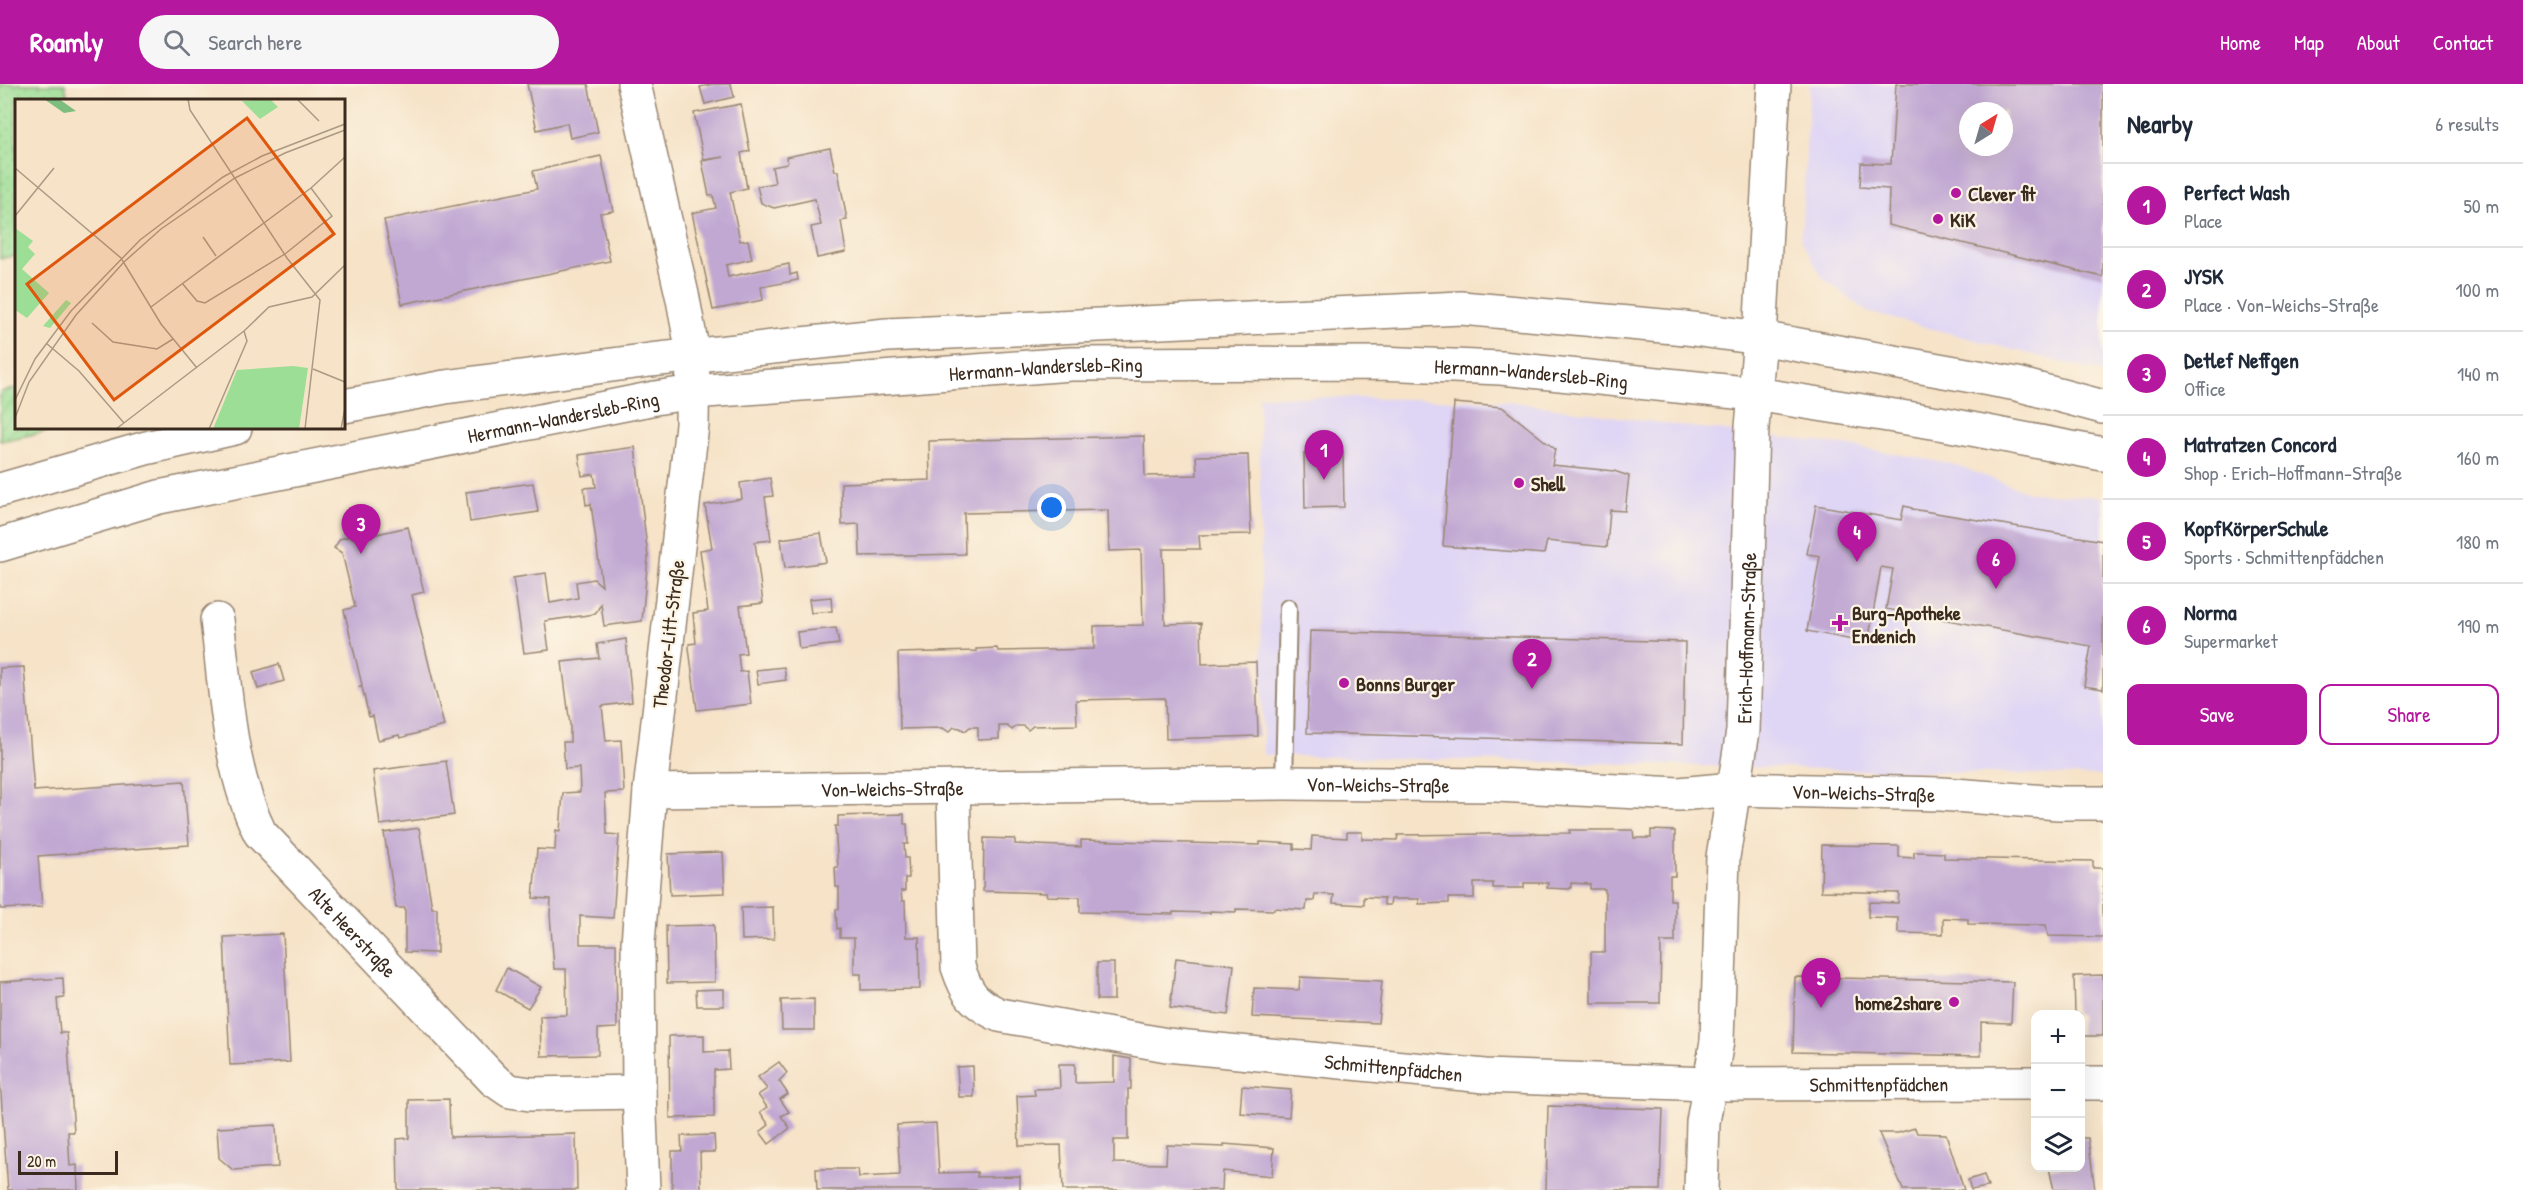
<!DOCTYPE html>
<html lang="en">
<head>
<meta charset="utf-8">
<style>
  :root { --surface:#fff; --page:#f6f6f7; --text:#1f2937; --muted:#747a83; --line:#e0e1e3; --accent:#b5179e }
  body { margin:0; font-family:"Patrick Hand",sans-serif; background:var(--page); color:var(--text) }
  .controls { position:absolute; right:18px; bottom:18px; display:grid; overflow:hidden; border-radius:12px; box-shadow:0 6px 24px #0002 }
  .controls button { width:54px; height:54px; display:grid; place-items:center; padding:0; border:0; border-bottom:2px solid var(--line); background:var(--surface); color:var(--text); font:30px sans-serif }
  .compass { position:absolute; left:1959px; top:18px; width:54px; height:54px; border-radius:50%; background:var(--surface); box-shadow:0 6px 24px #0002; rotate:37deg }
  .scale { position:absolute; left:18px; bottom:15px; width:100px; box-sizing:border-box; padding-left:6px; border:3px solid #3b2a1e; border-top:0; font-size:16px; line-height:21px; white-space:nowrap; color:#3b2a1e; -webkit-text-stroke:4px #fcf5e5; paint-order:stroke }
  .you { position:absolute; left:1052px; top:424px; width:21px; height:21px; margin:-15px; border:4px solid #fff; border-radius:50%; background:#1a73e8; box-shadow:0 0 0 9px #1a73e833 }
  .badge { display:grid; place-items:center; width:39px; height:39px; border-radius:50%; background:var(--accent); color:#fff; font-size:20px; font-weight:700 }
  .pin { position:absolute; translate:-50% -50px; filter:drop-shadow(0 2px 3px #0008) }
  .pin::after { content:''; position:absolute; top:32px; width:21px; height:18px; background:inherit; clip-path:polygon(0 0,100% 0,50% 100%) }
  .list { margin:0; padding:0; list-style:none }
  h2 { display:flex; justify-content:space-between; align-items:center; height:78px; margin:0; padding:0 24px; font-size:26px }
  h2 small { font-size:20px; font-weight:400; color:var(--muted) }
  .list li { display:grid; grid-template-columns:39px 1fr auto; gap:18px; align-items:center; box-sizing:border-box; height:84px; padding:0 24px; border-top:2px solid var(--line) }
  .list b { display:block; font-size:22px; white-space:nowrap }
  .list p { margin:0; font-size:20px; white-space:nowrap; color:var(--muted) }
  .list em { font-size:20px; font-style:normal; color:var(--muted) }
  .actions { display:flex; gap:12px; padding:18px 24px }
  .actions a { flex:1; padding:14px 0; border:2px solid var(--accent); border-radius:12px; text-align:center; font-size:21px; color:var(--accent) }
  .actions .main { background:var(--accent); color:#fff }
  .icon { flex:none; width:33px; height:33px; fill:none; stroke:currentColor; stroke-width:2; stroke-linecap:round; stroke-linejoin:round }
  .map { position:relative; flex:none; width:2103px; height:1106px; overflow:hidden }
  header { display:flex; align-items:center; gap:36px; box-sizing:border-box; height:84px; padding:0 30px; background:var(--accent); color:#fff }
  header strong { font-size:28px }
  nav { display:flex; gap:33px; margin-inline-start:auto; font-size:21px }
  .search { width:420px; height:54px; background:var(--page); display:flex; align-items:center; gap:15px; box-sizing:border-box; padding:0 21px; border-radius:33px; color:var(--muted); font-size:22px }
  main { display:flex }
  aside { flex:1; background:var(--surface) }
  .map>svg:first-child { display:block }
  .built { fill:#dfd5f5; fill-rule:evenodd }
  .grass { fill:url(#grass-dots); stroke:#6c845a; stroke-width:1.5 }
  .garden { fill:url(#garden-furrows); stroke:#6c845a; stroke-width:1.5 }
  .building { fill:#c1a8d3; fill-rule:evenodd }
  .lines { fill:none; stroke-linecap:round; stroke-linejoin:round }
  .lane-casing { stroke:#988673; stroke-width:20 }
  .street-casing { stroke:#988673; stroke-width:36 }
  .primary-casing { stroke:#988673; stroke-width:36 }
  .lane { stroke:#fff; stroke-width:16 }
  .street { stroke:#fff; stroke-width:33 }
  .primary { stroke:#fff; stroke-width:33 }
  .poi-dot { fill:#b5179e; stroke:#fcf5e5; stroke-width:2 }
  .labels { text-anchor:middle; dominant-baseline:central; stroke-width:4.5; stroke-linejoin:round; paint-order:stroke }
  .poi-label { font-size:20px; font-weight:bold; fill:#3b2a1e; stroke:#fcf5e5; text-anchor:start }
  .street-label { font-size:20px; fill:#3b2a1e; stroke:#fcf5e5 }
  .inset-road { fill:none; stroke:#ab9984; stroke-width:1.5 }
  .view { fill:#df570d; fill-opacity:0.15; stroke:#df570d; stroke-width:3 }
  .inset-edge { fill:none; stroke:#3b2a1e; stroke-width:3 }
</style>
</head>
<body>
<header>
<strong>Roamly</strong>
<div class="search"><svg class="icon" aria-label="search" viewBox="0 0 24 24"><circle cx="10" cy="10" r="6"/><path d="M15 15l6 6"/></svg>Search here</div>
<nav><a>Home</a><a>Map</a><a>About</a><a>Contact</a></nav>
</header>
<main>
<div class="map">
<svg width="2103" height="1106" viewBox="0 0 2103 1106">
  <defs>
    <pattern id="grass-dots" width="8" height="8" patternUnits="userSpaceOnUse" patternTransform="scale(1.5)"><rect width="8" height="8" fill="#9cde95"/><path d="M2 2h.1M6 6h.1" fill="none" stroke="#87bf80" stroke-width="1.8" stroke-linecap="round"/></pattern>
    <pattern id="garden-furrows" width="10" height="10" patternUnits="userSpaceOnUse" patternTransform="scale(1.5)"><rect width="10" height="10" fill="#9cde95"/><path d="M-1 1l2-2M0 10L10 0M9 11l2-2" fill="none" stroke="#87bf80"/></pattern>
  </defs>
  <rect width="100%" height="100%" fill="#fcf5e5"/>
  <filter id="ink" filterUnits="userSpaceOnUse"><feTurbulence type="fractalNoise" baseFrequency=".0167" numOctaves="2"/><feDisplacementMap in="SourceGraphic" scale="12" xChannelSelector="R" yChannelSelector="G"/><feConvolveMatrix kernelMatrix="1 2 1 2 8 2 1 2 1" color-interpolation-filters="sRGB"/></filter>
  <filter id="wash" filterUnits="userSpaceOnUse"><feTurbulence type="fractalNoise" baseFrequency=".008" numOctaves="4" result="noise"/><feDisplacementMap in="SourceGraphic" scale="24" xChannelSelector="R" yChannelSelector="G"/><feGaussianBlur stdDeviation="1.35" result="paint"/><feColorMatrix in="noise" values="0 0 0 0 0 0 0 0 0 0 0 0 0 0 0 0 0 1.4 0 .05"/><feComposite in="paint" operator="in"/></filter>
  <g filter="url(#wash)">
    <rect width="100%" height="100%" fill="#f6e3c8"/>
    <g class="built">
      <path d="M1810 0H2103V289L1867 228 1822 193 1801 156ZM1968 27H2004V63H1968Z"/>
      <polygon points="1259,312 1506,317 1675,341 1851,362 1952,380 2031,409 2103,413 2103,692 1263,671"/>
    </g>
    <polygon class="grass" points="0,0 65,0 68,16 16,16 16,171 0,175"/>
    <polygon class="garden" points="16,304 16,344 64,344 0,357 0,308"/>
    <g id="blocks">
      <g class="building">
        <polygon points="527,0 588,0 598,48 570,54 567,39 537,46"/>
        <polygon points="713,0 731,0 734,13 705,20 700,3"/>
        <path d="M1896 0H2103V193L1888 141 1889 105 1860 103 1861 79 1891 80ZM1968 27H2004V63H1968Z"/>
        <polygon points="741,20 750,67 741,69 747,104 730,108 740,157 748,156 752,175 726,181 728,193 789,180 790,191 797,189 798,196 761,203 763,216 713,226 692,129 716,124 713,111 709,112 702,77 724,73 704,76 694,29"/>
        <polygon points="830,64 835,87 838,87 847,136 841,137 846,168 817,174 811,143 821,141 815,115 774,124 761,119 757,102 775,99 772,83 787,80 786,73"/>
        <polygon points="601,72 613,127 600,129 610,177 402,220 384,136 537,105 533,87"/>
        <polygon points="1454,319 1502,323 1555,365 1552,381 1614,387 1629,392 1625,427 1610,426 1607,463 1547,457 1544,470 1443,462"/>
        <polygon points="1144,352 1145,392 1197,391 1196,372 1248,371 1251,450 1199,451 1200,465 1163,465 1165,540 1201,539 1202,580 1256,578 1258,652 1166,655 1165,614 1076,616 1077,641 1033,642 1028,646 1023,642 1016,642 1012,646 1007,642 999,642 999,655 978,656 978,643 970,643 965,647 960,644 954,643 949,648 943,644 900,645 898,569 976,567 976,565 997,564 998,567 1094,565 1094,542 1143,541 1141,466 1109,467 1108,426 964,429 965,470 860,472 859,440 842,441 841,399 930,396 929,357"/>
        <polygon points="635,363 648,473 642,537 604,542 601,520 595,530 545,537 549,566 524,569 513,494 546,489 550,519 578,514 576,498 594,495 602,502 591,420 586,421 584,404 596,403 594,390 582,392 579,371"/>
        <polygon points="1343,368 1344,423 1305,424 1304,369"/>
        <polygon points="770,394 773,412 765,413 771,456 755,458 763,519 740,522 746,569 738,570 740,588 747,587 751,620 697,626 689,564 689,560 696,559 693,529 708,527 700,466 712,464 705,421 742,415 740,399"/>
        <polygon points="533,399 538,428 470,438 466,408"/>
        <polygon points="1816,421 1901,436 1904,422 1912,424 1912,425 2103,457 2103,605 2084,602 2091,562 1886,525 1893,485 1881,483 1868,559 1807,547 1820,472 1807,470"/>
        <polygon points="408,443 424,508 412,511 444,642 400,654 399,651 378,656 373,632 369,633 362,603 358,603 362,601 344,526 355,523 342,469 334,464 340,455 350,452 355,455"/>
        <polygon points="821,449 826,478 785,484 781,455"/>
        <polygon points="831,513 832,527 811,529 809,515"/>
        <polygon points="836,544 839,560 799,565 797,548"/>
        <polygon points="1310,547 1685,558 1683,660 1307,649"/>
        <polygon points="626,555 632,618 602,622 606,657 621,656 624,708 605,709 607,750 619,751 613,834 580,832 580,860 616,860 617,944 598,945 598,971 541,972 540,932 567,931 566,885 554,885 550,830 551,815 533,814 537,765 555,766 556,746 560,747 563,709 580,708 579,684 565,685 563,658 570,658 570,641 562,578 599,574 597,560"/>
        <polygon points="279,580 284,597 258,605 253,588"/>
        <polygon points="24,583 34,707 184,697 189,761 38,772 42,823 0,825 0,584"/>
        <polygon points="784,583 786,596 758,600 756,586"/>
        <polygon points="446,677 454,731 380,741 373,687"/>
        <polygon points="904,730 904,740 907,740 908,760 904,760 905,774 908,774 909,794 905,794 905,807 901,807 902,817 905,817 906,853 919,853 920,905 861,906 861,890 854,890 854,854 840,854 840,844 837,845 836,825 839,825 839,803 836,803 835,783 838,783 835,742 838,742 838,732"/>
        <polygon points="419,744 432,824 437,824 437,869 405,868 405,824 396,824 384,749"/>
        <polygon points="1569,746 1633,746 1634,754 1651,754 1651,746 1675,747 1675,792 1670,792 1670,816 1675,816 1675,858 1661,858 1660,919 1591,919 1591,868 1605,868 1605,805 1590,805 1590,800 1571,799 1571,804 1569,805 1547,804 1548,799 1524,799 1524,804 1493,804 1493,799 1474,799 1474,814 1449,814 1449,819 1419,820 1419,815 1391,815 1390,821 1384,821 1384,814 1364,813 1364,821 1333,819 1334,811 1315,810 1314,817 1307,817 1306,826 1274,824 1274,826 1236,825 1236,828 1210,827 1210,829 1173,828 1173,830 1080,828 1080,813 1047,812 1046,809 983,807 984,754 1015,755 1015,760 1081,763 1081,756 1260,761 1260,758 1294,760 1294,765 1311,766 1312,752 1347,754 1347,748 1362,748 1362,755 1397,756 1398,751 1570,749"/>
        <polygon points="1822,761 1899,762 1899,773 1914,774 1914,768 1921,768 1944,769 1944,774 2093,777 2093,784 2103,784 2103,853 2048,852 2046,841 1968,840 1968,835 1943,834 1943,850 1898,849 1898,834 1868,833 1869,818 1898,819 1899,809 1821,807"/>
        <polygon points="723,768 725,809 670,811 668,770"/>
        <polygon points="773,823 774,855 742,856 741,824"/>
        <polygon points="714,841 715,898 667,899 666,842"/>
        <polygon points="283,850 290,978 230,981 224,853"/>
        <polygon points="1176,874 1234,881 1228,931 1170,924"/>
        <rect x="1097" y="879" width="17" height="37"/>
        <polygon points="507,884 541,903 528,924 496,906"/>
        <polygon points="2103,891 2103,952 2080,952 2080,930 2075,930 2074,892"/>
        <polygon points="1300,893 1382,897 1378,939 1252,933 1254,904 1299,906"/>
        <polygon points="1795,893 2013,898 2011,939 1981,938 1981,972 1793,968"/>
        <polygon points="63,894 64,914 57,915 60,949 67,949 74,1048 68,1048 70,1082 77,1081 78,1106 8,1106 0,997 0,898"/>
        <polygon points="724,905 724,922 697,922 696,906"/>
        <polygon points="814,915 814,946 782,946 781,916"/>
        <polygon points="704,951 704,968 728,967 729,985 714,986 714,1033 670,1034 669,952"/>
        <polygon points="1114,972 1131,975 1131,1005 1128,1005 1128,1056 1114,1056 1114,1079 1166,1080 1167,1061 1224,1063 1224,1060 1274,1064 1272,1092 1223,1087 1222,1106 1063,1106 1061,1061 1019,1062 1017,1012 1035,1011 1034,1005 1060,1004 1059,980 1075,980 1075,999 1114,998"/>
        <polygon points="779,978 787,989 779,997 788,1010 780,1015 789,1028 781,1032 790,1044 769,1060 760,1048 769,1041 760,1028 767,1023 758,1011 767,1005 758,993"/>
        <polygon points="973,982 974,1013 959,1013 957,983"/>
        <polygon points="1242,1002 1291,1006 1289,1033 1240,1029"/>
        <polygon points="449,1015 450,1053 576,1050 577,1106 398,1106 397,1055 409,1054 409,1016"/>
        <polygon points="1548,1022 1663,1025 1660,1106 1546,1106"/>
        <polygon points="936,1039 939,1089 977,1088 977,1093 1020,1092 1020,1106 817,1106 816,1085 858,1085 859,1093 900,1091 897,1041"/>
        <polygon points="276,1041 278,1083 233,1086 219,1074 217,1044"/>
        <polygon points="1915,1044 1917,1049 1946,1050 1964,1106 1903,1106 1879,1049 1898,1049"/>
        <polygon points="714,1051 715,1068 700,1068 701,1106 672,1106 672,1067 682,1067 681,1052"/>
        <polygon points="2080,1054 2088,1054 2095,1106 2054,1106 2049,1084 2080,1084"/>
        <polygon points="1984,1091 1988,1103 1971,1106 1968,1096"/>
      </g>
    </g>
  </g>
  <g filter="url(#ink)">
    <use href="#blocks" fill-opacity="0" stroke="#988673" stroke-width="1.5"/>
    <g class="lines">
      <defs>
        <polyline id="lane" points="1284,699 1288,524"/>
        <g id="street">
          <polyline points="634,0 683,215 693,270 692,341 650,707 638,859 639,1008 643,1106"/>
          <path id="s1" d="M217 536C226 607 228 684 260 749L494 996 510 1007 530 1010 639 1008"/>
          <path id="s2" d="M953 703 958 883C967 910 973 918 999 931L1167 961 1485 992 1710 1000 2036 999"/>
          <path id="s3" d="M650 707 1284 699 1496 701 1679 710 1733 705 1941 710 2059 719H2103"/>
          <polyline points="2080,999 2103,999"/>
          <path id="s4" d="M1701 1106 1703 1038 1717 957 1723 773 1743 647 1752 343 1760 254 1774 0"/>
        </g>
        <g id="primary">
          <polyline points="344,322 445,303 650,276 887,251 1461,224 1685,244 1760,254 2017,300 2103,323"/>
          <polyline points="0,406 146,364 235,344"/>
          <path id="s5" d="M0 461 159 413 655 314 693 308 1071 280 1379 279 1501 284 1755 310 1945 340 2103 370"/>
        </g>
      </defs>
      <use href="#lane" class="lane-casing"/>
      <use href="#street" class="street-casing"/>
      <use href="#primary" class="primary-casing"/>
      <use href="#lane" class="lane"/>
      <use href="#street" class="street"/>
      <use href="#primary" class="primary"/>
    </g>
  </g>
  <g class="poi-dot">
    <circle cx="1956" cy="109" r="6"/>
    <circle cx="1938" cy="135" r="6"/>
    <circle cx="1519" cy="399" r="6"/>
    <path d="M1837 530h6v6h6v6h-6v6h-6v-6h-6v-6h6z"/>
    <circle cx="1344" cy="599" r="6"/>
    <circle cx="1954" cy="918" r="6"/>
  </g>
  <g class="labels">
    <g class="poi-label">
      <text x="1968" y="109">Clever fit</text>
      <text x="1950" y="135">KiK</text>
      <text x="1531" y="399">Shell</text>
      <text x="1852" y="528">Burg-Apotheke<tspan x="1852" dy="23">Endenich</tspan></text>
      <text x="1356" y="599">Bonns Burger</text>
      <text x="1942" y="918" text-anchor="end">home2share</text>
    </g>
    <g class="street-label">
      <text stroke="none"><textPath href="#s5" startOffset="1064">Hermann-Wandersleb-Ring</textPath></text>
      <text stroke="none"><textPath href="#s5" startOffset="1550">Hermann-Wandersleb-Ring</textPath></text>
      <text stroke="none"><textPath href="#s5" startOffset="578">Hermann-Wandersleb-Ring</textPath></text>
      <text transform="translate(668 550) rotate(-83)">Theodor-Litt-Straße</text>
      <text stroke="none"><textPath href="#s4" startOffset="555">Erich-Hoffmann-Straße</textPath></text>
      <text stroke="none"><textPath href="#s3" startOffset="728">Von-Weichs-Straße</textPath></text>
      <text stroke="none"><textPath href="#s3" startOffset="242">Von-Weichs-Straße</textPath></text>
      <text stroke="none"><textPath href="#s3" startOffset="1214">Von-Weichs-Straße</textPath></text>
      <text stroke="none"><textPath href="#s1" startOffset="354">Alte Heerstraße</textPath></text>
      <text stroke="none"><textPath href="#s2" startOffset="644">Schmittenpfädchen</textPath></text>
      <text stroke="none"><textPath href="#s2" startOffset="1130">Schmittenpfädchen</textPath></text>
    </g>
  </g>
  <g transform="translate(15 15)">
    <rect width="330" height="330" fill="#f6e3c8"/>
    <path d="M255 0 263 8 245 20 227 2ZM0 129 18 142 13 148 20 155 7 170 34 194 12 219 0 211Z" fill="#9cde95"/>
    <path d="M29 0H44L61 12 49 14Z" fill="#7dbd7e"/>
    <path d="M278 267 293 269 284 330H198L222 271Z" fill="#9cde95"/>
    <path d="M51 201 56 204 35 229 28 227Z" fill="#9cde95"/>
    <path class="inset-road" d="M173 0 175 11 272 159 305 201 290 330M282 0 304 22M0 69 106 159 146 225 182 269M0 117 39 69M188 138 201 157M167 184 182 202 190 204 270 155 317 117 296 89M136 208 296 89 330 58M77 224 98 243 142 250 158 240M31 244 64 272 109 324M298 270 330 283M0 301 20 260 56 212 125 141 208 78 247 57 330 25M0 319 14 283 61 216 109 163 146 130 220 79 270 54 330 31M101 330 229 232 254 208 297 198 330 166M194 330 232 242 229 232M326 330 330 309"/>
    <path class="view" d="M232 19 319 135 99 301 12 185Z"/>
    <rect width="330" height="330" class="inset-edge"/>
  </g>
</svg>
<div class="controls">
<button>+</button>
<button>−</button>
<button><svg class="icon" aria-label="layers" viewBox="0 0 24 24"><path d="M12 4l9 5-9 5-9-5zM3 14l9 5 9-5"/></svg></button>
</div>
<svg class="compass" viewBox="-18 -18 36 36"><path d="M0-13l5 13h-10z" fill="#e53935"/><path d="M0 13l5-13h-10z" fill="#747a83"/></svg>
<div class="scale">20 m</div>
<div class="you"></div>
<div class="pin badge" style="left:1324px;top:396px">1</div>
<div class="pin badge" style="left:1532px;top:605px">2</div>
<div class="pin badge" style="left:361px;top:470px">3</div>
<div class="pin badge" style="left:1857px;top:478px">4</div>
<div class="pin badge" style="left:1821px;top:924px">5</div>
<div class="pin badge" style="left:1996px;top:505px">6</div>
</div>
<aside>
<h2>Nearby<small>6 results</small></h2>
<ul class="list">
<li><span class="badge">1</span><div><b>Perfect Wash</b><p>Place</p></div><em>50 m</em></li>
<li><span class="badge">2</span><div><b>JYSK</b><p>Place · Von-Weichs-Straße</p></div><em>100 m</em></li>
<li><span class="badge">3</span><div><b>Detlef Neffgen</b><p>Office</p></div><em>140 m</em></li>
<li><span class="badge">4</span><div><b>Matratzen Concord</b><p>Shop · Erich-Hoffmann-Straße</p></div><em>160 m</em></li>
<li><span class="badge">5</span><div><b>KopfKörperSchule</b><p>Sports · Schmittenpfädchen</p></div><em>180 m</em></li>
<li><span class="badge">6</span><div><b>Norma</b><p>Supermarket</p></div><em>190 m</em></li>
</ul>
<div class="actions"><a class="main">Save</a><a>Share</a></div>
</aside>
</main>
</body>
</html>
